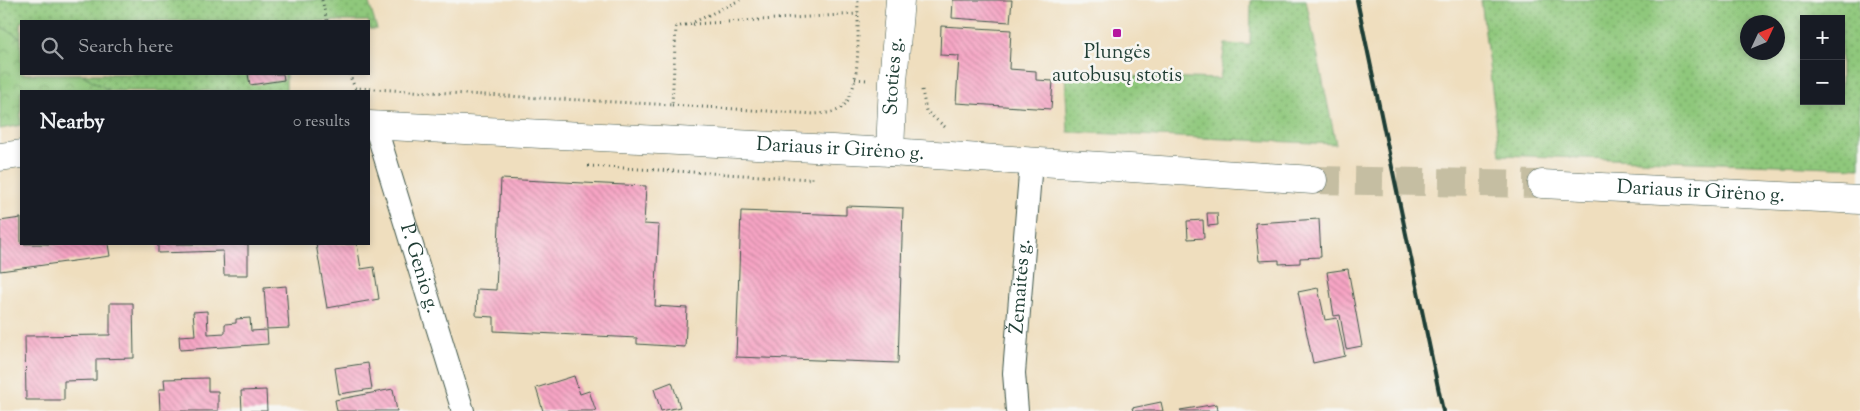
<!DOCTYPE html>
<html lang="en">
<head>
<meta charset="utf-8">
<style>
  :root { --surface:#171b24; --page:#242831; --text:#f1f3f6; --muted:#9ea1a6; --line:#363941 }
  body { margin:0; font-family:"Sorts Mill Goudy",serif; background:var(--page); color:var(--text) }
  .controls { position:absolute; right:15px; top:15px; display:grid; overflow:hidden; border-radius:0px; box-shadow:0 2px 8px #0003 }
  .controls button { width:45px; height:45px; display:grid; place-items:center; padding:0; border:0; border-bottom:1px solid var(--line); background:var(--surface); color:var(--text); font:25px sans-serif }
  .compass { position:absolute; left:1740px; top:15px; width:45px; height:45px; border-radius:50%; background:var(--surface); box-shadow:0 2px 8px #0003; rotate:46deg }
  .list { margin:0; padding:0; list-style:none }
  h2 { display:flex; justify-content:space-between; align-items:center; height:65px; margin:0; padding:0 20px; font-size:21px }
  h2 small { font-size:16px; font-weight:400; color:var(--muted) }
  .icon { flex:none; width:28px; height:28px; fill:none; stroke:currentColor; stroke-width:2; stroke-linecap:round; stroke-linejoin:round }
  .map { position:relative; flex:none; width:1860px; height:411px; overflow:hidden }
  .search { position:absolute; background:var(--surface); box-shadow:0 2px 8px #0003; left:20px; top:20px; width:350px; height:55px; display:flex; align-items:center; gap:12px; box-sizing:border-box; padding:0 18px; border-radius:0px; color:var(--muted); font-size:19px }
  .panel { position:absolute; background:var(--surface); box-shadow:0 2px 8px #0003; left:20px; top:90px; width:350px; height:155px; border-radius:0px }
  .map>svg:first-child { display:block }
  .grass { fill:url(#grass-dots); stroke:#578258; fill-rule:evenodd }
  .park { fill:url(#park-crowns); stroke:#578258 }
  .building { fill:url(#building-back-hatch) }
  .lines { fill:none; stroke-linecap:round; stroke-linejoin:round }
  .secondary-tunnel { stroke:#c5bea2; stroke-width:28; stroke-dasharray:28 14; stroke-linecap:butt }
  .street-casing { stroke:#3e5549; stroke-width:24 }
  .secondary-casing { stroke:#3e5549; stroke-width:29 }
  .path { stroke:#3e5549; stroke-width:3; stroke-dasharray:1 4; stroke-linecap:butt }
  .street { stroke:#fff; stroke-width:22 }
  .secondary { stroke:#fff; stroke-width:28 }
  .rail { stroke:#1f3d34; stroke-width:4 }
  .poi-dot { fill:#b5179e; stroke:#f6f6f2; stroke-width:2 }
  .labels { text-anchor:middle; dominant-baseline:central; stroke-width:5; stroke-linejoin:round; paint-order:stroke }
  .poi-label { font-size:20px; fill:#1f3d34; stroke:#f6f6f2 }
  .street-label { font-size:20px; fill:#1f3d34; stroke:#f6f6f2 }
</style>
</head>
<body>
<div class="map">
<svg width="1860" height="411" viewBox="0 0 1860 411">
  <defs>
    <pattern id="grass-dots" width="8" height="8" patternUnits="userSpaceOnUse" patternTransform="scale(1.25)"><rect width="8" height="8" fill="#8fc87b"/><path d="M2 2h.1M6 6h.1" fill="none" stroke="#74a466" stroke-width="1.8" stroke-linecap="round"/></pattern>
    <pattern id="park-crowns" width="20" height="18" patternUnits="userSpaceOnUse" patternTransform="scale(1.25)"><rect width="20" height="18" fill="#8fc87b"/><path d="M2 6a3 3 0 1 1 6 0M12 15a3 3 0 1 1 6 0" fill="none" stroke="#74a466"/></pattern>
    <pattern id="building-back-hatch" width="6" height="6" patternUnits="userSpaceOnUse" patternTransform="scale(1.25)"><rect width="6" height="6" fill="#f7a4c4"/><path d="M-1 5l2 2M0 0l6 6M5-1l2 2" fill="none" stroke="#c787a0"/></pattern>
  </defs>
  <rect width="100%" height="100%" fill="#f6f6f2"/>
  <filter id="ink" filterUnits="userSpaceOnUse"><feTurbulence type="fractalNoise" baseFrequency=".02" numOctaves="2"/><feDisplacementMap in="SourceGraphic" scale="10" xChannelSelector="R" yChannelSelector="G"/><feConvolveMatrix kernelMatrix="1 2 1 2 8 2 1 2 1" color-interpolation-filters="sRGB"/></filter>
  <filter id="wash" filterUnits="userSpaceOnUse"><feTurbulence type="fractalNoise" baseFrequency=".0096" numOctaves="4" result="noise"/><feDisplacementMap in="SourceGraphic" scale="20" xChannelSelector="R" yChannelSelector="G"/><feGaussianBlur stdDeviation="1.12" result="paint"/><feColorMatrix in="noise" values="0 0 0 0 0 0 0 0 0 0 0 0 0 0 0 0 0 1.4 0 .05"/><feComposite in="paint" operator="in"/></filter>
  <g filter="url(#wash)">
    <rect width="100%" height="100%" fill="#efdebe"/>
    <g class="grass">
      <polygon points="0,0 368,0 377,29 369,29 369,21 21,21 21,38 0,26"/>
      <polygon points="1251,0 1306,0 1336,144 1068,132 1065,74 1220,79 1225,44 1250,45"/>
      <path d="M1481 0H1860V168L1500 155ZM1804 19H1841V101H1804ZM1778 22V52H1748V22Z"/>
      <polygon points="81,74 286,74 286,91 110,91"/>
    </g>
    <polygon class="park" points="0,26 21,38 21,74 81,74 110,91 21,91 21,125 0,129"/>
    <g id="blocks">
      <g class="building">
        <polygon points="953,0 1012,0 1010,22 952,18"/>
        <polygon points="941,26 1011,30 1009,69 1036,71 1036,80 1053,81 1051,109 956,103 959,56 940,55"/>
        <polygon points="248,74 283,74 284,80 250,85"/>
        <polygon points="501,179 646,186 644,224 659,225 655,306 687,308 685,347 637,344 637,338 494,331 494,317 476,316 477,289 496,290"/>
        <polygon points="846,206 903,208 898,363 736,357 741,211 846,215"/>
        <polygon points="1207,213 1217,213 1218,225 1208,226"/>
        <polygon points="21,218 21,244 108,244 110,256 0,271 0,221"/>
        <polygon points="1319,219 1321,257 1300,258 1300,263 1279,264 1279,260 1259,261 1255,223"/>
        <polygon points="1203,220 1204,238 1188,239 1187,221"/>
        <polygon points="158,244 248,244 248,275 224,275 223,251 158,253"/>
        <polygon points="316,244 357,244 361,269 374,267 379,299 327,308"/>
        <polygon points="1348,269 1362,346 1346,349 1340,315 1334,316 1327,272"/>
        <polygon points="286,286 289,328 267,329 264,288"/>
        <polygon points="1318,288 1325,320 1337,318 1345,356 1313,363 1298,292"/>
        <polygon points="110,303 133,303 134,358 96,359 96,380 64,381 64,400 26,400 25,336 110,335"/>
        <polygon points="207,311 208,334 225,333 225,324 236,323 236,319 250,318 251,331 267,330 268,344 180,350 179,336 195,335 193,312"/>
        <polygon points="368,363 372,389 339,394 335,368"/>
        <polygon points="574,376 580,394 589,391 596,411 543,411 536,388"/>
        <polygon points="208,378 208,391 218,391 218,411 160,411 159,389 165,389 164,379"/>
        <polygon points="672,382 680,407 661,411 654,389"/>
        <polygon points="393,389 397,411 337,411 335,400"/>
        <polygon points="266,390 267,411 242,411 241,391"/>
        <polygon points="1161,402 1163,411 1133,411 1132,408"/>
        <polygon points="1217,404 1218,411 1181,411 1180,410"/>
      </g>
    </g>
  </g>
  <g filter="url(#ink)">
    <use href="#blocks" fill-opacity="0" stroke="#3e5549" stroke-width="1"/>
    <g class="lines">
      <polyline class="secondary-tunnel" points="1313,180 1542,184"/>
      <defs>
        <g id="street">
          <path id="s1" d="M375 125 463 411"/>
          <path id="s2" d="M1017 411 1014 373 1031 162"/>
        </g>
        <g id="secondary">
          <path id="s3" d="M369 125 890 152 1313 180"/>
          <path id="s4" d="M890 152 893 81 900 0"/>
          <polyline points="0,157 21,154"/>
          <path id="s5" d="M1542 184 1860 200"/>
        </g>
      </defs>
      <use href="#street" class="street-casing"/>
      <use href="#secondary" class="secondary-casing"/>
      <g class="path">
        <polyline points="322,0 327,21"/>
        <polyline points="693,24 858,14"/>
        <polyline points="349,74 355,88 672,105 676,27 690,24 740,0"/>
        <polyline points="855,79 867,80"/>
        <polyline points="922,90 926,111 945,127"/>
        <path d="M672 105 814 114C823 113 833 114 841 108 863 92 857 26 858 0"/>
        <polyline points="588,166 812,179 812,175"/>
      </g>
      <use href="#street" class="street"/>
      <use href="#secondary" class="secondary"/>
      <polyline class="rail" points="1357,0 1443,411"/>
    </g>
  </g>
  <rect class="poi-dot" x="1112" y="28" width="10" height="10" rx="2.5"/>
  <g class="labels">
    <g class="poi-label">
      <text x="1117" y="53">Plungės<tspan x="1117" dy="23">autobusų stotis</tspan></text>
    </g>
    <g class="street-label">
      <text stroke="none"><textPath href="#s4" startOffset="76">Stoties g.</textPath></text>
      <text stroke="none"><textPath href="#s3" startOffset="472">Dariaus ir Girėno g.</textPath></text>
      <text stroke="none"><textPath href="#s5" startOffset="159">Dariaus ir Girėno g.</textPath></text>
      <text stroke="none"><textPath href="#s1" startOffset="150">P. Genio g.</textPath></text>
      <text stroke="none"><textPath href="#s2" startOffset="125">Žemaitės g.</textPath></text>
    </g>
  </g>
</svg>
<div class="controls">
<button>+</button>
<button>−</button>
</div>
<svg class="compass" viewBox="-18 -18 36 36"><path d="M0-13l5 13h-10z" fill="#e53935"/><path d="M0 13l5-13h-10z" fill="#9ea1a6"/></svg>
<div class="search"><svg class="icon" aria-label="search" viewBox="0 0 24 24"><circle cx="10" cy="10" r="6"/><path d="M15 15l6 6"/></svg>Search here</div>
<section class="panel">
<h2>Nearby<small>0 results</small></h2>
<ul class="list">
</ul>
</section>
</div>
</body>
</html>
